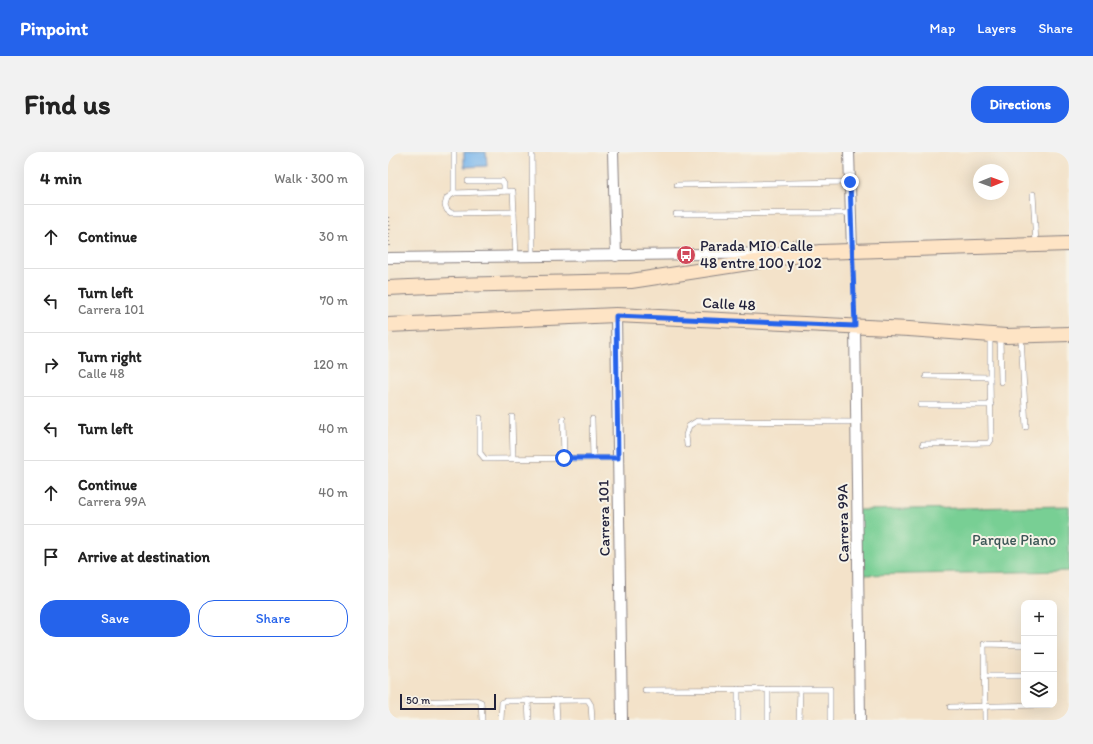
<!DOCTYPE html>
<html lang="en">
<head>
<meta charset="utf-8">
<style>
  :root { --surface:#fff; --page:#f2f2f2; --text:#222; --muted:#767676; --line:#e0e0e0; --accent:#2563eb }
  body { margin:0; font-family:Itim,sans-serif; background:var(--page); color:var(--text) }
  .controls { position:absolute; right:12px; bottom:12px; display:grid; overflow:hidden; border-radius:8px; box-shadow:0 4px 16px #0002 }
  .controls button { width:36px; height:36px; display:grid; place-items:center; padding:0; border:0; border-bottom:1px solid var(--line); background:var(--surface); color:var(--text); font:20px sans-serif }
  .compass { position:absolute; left:585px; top:12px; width:36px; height:36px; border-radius:50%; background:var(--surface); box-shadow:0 4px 16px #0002; rotate:89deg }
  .scale { position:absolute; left:12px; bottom:10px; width:96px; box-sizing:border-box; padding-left:4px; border:2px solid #22223b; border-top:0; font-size:11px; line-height:14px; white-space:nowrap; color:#22223b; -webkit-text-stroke:3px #f7f3e8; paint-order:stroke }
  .stop { position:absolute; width:12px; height:12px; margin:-9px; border:3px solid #2563eb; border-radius:50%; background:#fff }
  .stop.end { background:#2563eb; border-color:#fff; box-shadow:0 1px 4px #0008 }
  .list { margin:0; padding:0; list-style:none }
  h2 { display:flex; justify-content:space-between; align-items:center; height:52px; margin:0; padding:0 16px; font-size:17px }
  h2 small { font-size:13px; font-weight:400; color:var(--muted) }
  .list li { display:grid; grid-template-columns:26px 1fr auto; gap:12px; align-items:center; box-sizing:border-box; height:64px; padding:0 16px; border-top:1px solid var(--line) }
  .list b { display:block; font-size:15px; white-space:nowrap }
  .list p { margin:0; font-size:13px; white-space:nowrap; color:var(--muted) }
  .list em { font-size:13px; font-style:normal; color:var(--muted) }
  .actions { display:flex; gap:8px; padding:12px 16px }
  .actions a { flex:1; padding:9px 0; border:1px solid var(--accent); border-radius:16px; text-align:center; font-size:14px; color:var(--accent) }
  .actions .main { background:var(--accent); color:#fff }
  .icon { flex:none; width:22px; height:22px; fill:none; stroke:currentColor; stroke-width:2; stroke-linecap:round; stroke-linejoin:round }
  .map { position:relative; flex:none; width:681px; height:568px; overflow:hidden; border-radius:16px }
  header { display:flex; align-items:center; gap:24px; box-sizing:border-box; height:56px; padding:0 20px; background:var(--accent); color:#fff }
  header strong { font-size:19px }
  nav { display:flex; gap:22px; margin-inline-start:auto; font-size:14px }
  .intro { display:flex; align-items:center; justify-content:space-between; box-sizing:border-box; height:96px; padding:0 24px }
  h1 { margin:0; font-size:28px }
  .button { padding:10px 18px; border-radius:16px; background:var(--accent); color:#fff; font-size:14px; font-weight:700 }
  main { display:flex; gap:24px; padding:0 24px }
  aside { flex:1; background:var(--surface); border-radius:16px; box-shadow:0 4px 16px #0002 }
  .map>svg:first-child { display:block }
  .green { fill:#78cf94; stroke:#4d7868 }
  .water { fill:#79b6ec; stroke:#4e6c94 }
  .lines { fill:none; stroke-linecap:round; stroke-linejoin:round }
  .service-casing { stroke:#8a8282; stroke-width:6 }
  .minor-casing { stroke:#8a8282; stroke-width:12 }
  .secondary-casing { stroke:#8a8282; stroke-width:16 }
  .path { stroke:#8a8282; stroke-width:2.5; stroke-dasharray:1 3; stroke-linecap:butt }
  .service { stroke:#fff; stroke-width:5 }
  .minor { stroke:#fff; stroke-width:10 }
  .secondary { stroke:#fee4c5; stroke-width:14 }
  .route { stroke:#2563eb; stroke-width:5 }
  .labels { text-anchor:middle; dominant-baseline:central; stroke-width:4; stroke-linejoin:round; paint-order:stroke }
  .poi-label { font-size:15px; fill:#22223b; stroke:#f7f3e8; text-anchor:start }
  .street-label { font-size:15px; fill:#22223b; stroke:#f7f3e8 }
  .park-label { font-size:15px; fill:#3c5656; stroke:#f7f3e8 }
</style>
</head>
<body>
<header>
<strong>Pinpoint</strong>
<nav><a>Map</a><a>Layers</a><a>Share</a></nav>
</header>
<div class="intro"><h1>Find us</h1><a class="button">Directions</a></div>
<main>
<aside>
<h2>4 min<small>Walk · 300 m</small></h2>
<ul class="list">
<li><svg class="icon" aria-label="ahead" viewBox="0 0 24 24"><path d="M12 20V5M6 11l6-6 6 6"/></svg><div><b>Continue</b></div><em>30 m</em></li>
<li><svg class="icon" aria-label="left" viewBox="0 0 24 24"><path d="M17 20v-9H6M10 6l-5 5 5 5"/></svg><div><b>Turn left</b><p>Carrera 101</p></div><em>70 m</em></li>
<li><svg class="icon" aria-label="right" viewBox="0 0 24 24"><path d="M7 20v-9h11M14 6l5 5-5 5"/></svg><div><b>Turn right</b><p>Calle 48</p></div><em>120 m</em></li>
<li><svg class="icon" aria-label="left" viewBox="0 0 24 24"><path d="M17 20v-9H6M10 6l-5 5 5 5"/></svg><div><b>Turn left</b></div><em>40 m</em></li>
<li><svg class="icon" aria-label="ahead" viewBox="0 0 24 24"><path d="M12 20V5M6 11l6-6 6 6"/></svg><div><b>Continue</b><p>Carrera 99A</p></div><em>40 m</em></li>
<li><svg class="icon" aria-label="arrive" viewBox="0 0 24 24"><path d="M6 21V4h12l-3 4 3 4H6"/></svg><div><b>Arrive at destination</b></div></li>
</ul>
<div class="actions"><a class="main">Save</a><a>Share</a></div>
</aside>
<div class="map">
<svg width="681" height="568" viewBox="0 0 681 568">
  <rect width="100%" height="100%" fill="#f7f3e8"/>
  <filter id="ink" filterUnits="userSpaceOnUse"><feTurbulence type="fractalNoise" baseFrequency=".025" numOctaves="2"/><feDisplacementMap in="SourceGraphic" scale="8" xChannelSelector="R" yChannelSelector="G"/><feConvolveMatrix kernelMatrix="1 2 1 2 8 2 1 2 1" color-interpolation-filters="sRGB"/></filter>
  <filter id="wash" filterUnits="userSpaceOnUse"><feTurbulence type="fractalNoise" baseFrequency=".012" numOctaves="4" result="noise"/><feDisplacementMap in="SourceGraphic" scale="16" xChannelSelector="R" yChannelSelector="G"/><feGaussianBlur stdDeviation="0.9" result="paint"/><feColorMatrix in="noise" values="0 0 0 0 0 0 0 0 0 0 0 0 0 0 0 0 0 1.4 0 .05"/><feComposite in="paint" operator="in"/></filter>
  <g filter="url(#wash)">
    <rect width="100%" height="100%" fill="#f3e2c9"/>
    <polygon class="green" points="681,354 681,419 471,423 470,358"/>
    <polygon class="water" points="76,0 98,0 99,14 76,15"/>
  </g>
  <g filter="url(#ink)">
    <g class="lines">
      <defs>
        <g id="service">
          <polyline points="66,0 66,41 59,46 57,53 59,58 63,61 126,60"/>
          <polyline points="144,0 145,104"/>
          <polyline points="80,29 114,29 116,32 116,39"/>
          <polyline points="289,33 462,30"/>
          <polyline points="66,41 125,39 128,105"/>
          <polyline points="645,42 648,91"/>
          <polyline points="288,62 463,61"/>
          <polyline points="612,185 613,230"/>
          <polyline points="633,185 638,275"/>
          <polyline points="538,224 602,225 602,184"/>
          <polyline points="532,253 603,253"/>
          <polyline points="124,265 125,306"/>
          <polyline points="92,266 92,301 97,307 230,306"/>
          <polyline points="175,267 176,306"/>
          <polyline points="204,267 205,306"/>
          <polyline points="535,292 601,291 603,288 602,225"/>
          <polyline points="299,293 298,283 301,274 309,269 469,270"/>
          <polyline points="596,524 636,524"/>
          <polyline points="350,537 350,568"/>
          <polyline points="380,537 380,568"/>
          <polyline points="257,538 442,537 442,568"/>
          <polyline points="140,548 141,568"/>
          <polyline points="168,548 169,568"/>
          <polyline points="20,550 88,548 93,550 94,568"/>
          <polyline points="562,555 652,553"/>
          <polyline points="113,568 114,550 117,549 196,548 200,548 203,553 204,568"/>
          <polyline points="411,568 412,537"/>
          <polyline points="597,568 596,492 636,493"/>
        </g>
        <g id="minor">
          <polyline points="225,0 228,104"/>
          <polyline points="461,0 464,99"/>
          <polyline points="0,106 392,101"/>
          <polyline points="228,163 234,568"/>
          <polyline points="467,174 472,568"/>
        </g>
        <g id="secondary">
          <polyline points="0,136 64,133 243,129 432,100 681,92"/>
          <polyline points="0,173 228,163 521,177 618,184 681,182"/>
        </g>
      </defs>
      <use href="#service" class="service-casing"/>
      <use href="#minor" class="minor-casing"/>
      <use href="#secondary" class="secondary-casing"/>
      <g class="path">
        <polyline points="0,65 1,95 3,95"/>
        <polyline points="392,89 415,88"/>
        <polyline points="464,111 467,162"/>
      </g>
      <use href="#service" class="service"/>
      <use href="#minor" class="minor"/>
      <use href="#secondary" class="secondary"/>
    </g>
  </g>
  <g class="lines" filter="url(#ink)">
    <polyline class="route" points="176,306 230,306 228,164 467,174 462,30"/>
  </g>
  <defs>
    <symbol id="bus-disc" viewBox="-11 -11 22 22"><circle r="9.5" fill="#d1495b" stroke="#f7f3e8"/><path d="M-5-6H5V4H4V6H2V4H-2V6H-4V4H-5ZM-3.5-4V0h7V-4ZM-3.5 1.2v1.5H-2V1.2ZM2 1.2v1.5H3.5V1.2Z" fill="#fff"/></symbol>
  </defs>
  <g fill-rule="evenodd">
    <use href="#bus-disc" x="287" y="92" width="22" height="22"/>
  </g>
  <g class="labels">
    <g class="poi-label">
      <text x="312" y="94">Parada MIO Calle<tspan x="312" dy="17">48 entre 100 y 102</tspan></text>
    </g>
    <g class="street-label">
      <text transform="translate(341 152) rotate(3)">Calle 48</text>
      <text transform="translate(216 366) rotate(-91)">Carrera 101</text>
      <text transform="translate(455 371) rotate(-91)">Carrera 99A</text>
    </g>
    <g class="park-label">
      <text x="626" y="388">Parque Piano</text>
    </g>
  </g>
</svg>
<div class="controls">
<button>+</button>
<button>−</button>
<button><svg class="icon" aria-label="layers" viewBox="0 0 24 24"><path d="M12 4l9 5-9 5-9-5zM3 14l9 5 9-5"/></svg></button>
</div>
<svg class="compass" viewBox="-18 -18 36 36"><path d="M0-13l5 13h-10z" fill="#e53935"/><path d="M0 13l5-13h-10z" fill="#767676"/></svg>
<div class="scale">50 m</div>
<div class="stop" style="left:176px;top:306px"></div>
<div class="stop end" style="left:462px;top:30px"></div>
</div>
</main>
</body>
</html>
